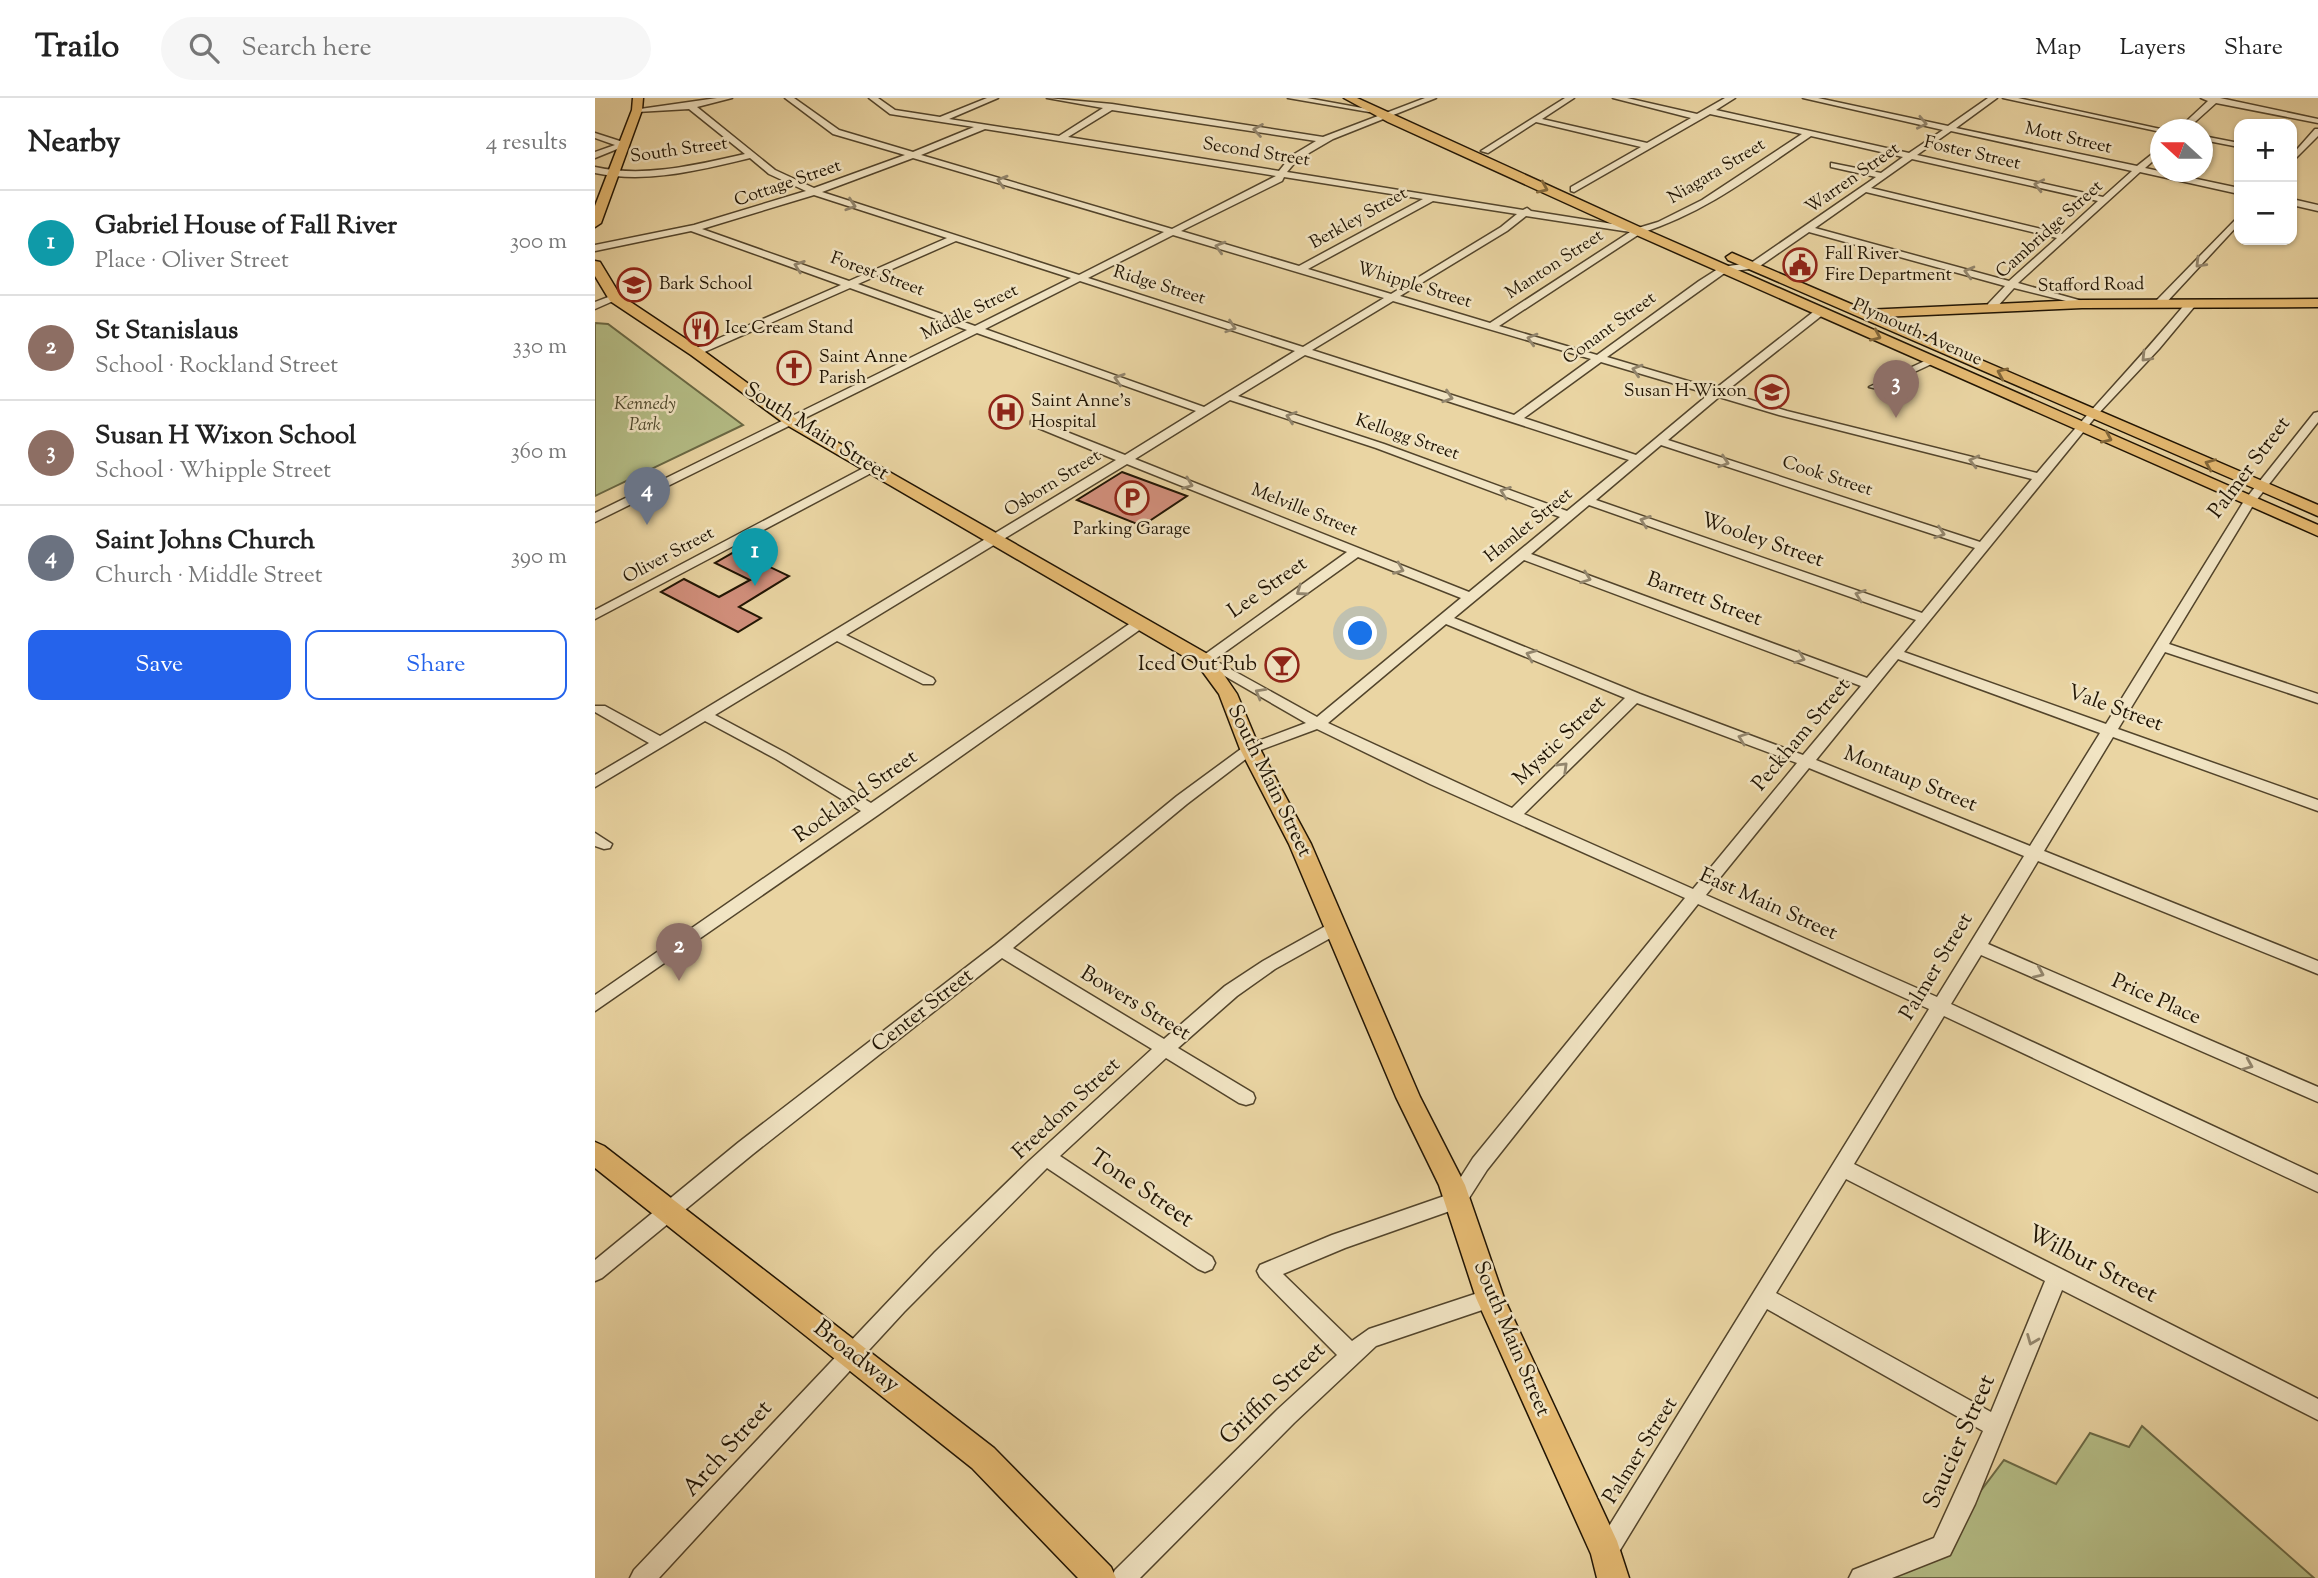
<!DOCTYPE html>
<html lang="en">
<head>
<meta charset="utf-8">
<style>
  :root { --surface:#fff; --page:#f6f6f6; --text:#222; --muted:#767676; --line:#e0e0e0; --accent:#2563eb }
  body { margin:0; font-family:"Sorts Mill Goudy",serif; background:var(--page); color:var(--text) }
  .controls { position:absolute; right:21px; top:21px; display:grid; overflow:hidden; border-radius:14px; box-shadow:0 2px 5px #0004 }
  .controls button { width:63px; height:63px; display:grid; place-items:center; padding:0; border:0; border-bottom:2px solid var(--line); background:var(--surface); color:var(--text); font:35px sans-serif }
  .compass { position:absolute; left:1555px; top:21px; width:63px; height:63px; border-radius:50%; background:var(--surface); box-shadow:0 2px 5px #0004; rotate:291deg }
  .you { position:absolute; left:766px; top:536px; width:24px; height:24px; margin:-18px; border:5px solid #fff; border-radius:50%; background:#1a73e8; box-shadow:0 0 0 10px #1a73e833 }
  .badge { display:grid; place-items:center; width:46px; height:46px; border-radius:50%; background:var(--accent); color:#fff; font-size:23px; font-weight:700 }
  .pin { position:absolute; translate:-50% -58px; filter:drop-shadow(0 2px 4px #0008) }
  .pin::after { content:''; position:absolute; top:37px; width:24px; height:21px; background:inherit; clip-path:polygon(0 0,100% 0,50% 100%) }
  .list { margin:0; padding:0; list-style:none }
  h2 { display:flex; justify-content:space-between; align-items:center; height:91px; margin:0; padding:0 28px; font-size:30px }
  h2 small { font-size:23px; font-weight:400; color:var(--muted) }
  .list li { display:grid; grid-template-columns:46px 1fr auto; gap:21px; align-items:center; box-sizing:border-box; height:105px; padding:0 28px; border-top:2px solid var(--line) }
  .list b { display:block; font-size:26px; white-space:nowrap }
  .list p { margin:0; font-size:23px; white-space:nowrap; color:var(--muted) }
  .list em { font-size:23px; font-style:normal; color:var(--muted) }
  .actions { display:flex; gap:14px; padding:21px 28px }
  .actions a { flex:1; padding:16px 0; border:2px solid var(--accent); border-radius:14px; text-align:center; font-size:24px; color:var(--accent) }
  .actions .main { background:var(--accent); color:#fff }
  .icon { flex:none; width:38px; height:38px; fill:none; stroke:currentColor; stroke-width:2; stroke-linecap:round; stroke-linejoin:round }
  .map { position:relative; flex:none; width:1723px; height:1480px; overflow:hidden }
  header { display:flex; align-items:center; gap:42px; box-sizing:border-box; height:98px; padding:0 35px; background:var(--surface); border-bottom:2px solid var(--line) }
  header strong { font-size:33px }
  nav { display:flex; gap:38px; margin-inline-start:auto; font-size:24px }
  .search { width:490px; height:63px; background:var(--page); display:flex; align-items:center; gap:18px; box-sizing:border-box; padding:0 24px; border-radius:38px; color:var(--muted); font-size:26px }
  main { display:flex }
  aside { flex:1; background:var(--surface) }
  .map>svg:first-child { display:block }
  .green { fill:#b5be87; stroke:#6a6945; stroke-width:2 }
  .building { fill:#d3907d; stroke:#201403; stroke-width:2 }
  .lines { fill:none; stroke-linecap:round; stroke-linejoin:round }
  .minor-casing { stroke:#52442b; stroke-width:3 }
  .major-casing { stroke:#201403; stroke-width:3 }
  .minor { fill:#f1e4c3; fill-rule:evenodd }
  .major { fill:#e5ba72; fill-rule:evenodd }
  .oneway { stroke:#93866d }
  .oneway2 { stroke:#82673a }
  .labels { text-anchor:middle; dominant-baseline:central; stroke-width:5; stroke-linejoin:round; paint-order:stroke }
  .far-street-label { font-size:18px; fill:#201403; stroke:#f1e4c3 }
  .far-poi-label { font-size:18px; fill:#201403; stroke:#f1e4c3; text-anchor:start }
  .far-park-label { font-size:18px; font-style:italic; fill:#4d472b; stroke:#f1e4c3 }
  .street-label { font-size:21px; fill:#201403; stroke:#f1e4c3 }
  .poi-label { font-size:21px; fill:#201403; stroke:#f1e4c3; text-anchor:end }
  .near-street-label { font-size:24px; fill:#201403; stroke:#f1e4c3 }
</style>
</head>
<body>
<header>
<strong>Trailo</strong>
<div class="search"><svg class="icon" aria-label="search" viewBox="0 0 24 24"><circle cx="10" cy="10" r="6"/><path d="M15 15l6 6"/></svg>Search here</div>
<nav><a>Map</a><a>Layers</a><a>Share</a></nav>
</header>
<main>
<aside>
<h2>Nearby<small>4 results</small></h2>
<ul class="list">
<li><span class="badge" style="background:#0f9aa8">1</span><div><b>Gabriel House of Fall River</b><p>Place · Oliver Street</p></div><em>300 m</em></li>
<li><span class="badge" style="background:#8d6e63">2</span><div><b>St Stanislaus</b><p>School · Rockland Street</p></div><em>330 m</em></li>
<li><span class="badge" style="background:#8d6e63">3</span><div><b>Susan H Wixon School</b><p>School · Whipple Street</p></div><em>360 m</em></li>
<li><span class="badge" style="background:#6b7280">4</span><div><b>Saint Johns Church</b><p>Church · Middle Street</p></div><em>390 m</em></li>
</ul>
<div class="actions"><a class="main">Save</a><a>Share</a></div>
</aside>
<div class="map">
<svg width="1723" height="1480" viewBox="0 0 1723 1480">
  <rect width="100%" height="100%" fill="#ead5a3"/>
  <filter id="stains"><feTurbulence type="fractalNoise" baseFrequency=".00286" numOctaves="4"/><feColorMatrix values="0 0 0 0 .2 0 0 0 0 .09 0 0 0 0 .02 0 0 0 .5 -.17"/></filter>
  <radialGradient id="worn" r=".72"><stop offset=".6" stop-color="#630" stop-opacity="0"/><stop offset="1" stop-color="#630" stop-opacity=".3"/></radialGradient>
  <g class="green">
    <polygon points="0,225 13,226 148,327 0,398"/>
    <polygon points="1547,1328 1719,1480 1269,1480 1342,1451 1409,1362 1461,1386 1495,1335 1534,1349"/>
  </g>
  <g class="building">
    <polygon points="527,374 592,398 547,428 482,402"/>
    <polygon points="141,453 194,478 144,509 166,520 143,534 66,494 89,481 124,499 155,482 120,465"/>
  </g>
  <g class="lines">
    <defs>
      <g id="minor">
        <path d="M122 0H137L102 9 180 72 219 90 310 57 238 36 190 0H199L244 32 318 54 379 29 295 16 274 0H283L300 12 345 19 392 0H403L354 21 464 38 508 10 452 0 517 6 728 39 830 0H841L738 41 702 62 692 74 928 112 932 110 936 113 1043 130 1063 124 1107 102 1207 36 1115 16 979 94 976 93V89L1046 49 941 24 893 55 886 53 970 0H979L947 21 1052 45 1096 20 1018 0H1032L1102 16 1130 0H1140L1121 12 1314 55 1348 32 1208 0H1223L1353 28 1393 0H1402L1361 30 1542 68 1566 49V56L1550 70 1644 90V96L1545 74 1423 185 1491 204V208L1419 190 1401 210H1393V206L1410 188 1214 134 1162 170 1131 174 1012 259 1120 291 1222 211H1230V215L1130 294 1192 313 1442 375C1490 317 1543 263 1591 205H1599V209L1564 251 1502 317 1309 554 1511 626 1649 403 1719 315 1723 314V324L1660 404 1574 546 1723 596V605L1570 554 1523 631 1723 702V713L1518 639 1449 753 1723 863V876L1443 763 1393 846 1723 989V1004L1386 857 1356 906 1723 1077V1094L1349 918 1259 1066 1723 1301V1322L1467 1192 1380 1406 1355 1457 1297 1480H1254L1258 1472 1339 1440 1388 1333 1172 1211 1019 1462 1011 1466 1003 1462 999 1454 1003 1446 1334 911 1103 806 892 1072 869 1108 750 1150 688 1176 757 1243 774 1231 895 1191 902 1193 905 1200 902 1207 781 1248 699 1325 545 1480H516L520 1472 683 1311 742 1257 665 1179 662 1173 665 1167 737 1137 855 1096 878 1060 1090 800 835 686 722 631 660 654 592 706 418 850 569 941 630 888 668 863 736 825H748L750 829 748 833 680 871 642 898 583 950 658 995 660 1000 658 1005 651 1007 644 1005 571 960 465 1058 617 1159 620 1165 617 1171 610 1174 603 1171 452 1070 309 1214 64 1480H35L39 1472 340 1154 434 1063 557 951 407 860 158 1056 7 1180 0 1183V1162L144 1044 400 847 582 698 650 648 711 625 602 562 752 454 532 366 251 537 338 580 340 583 338 586H328L242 543 120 617 191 655 276 705 540 522H550L552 525 550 528 283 717 0 913V897L266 713 181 661 110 623 0 689V677L54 645 0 614V608H10L65 638 521 362 436 327V323H444L530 357 601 313 382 235 0 424V415L372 232 255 190 105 256H97V252L246 187 96 133 0 153V147L99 127 211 93 174 76 155 60C105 72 52 86 0 75V69C50 80 101 67 150 56L94 11 42 14 38 12ZM517 12 721 43 696 58 684 73 473 39ZM390 31 681 78 577 131 326 57ZM1356 33 1537 73 1508 99 1322 57ZM1216 38 1308 59 1286 75 1236 65V69L1281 79 1156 165 1126 169 1104 183 1002 257 904 228 1046 135C1110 115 1161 75 1216 38ZM318 60 569 134 484 177 227 94ZM1317 61 1503 103 1467 136 1276 90ZM689 79 828 101 704 168 586 133 687 83ZM1271 94 1462 140 1414 183 1220 130ZM219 97 352 140 254 183 107 131ZM838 103 922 116 906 129 796 196 713 171ZM931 118 1035 134 895 225 805 198 912 133ZM578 137 789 200 708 249 493 180ZM361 143 476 180 380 228 263 186ZM485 183 700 253 609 309 390 231ZM798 203 996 261 919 317 717 252ZM710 257 1034 362 972 413 789 346 643 298ZM1006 264 1114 296 1041 357 929 320ZM1124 299 1184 317 1437 381 1385 444 1073 342ZM635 302 781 350 965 419 874 494 540 361ZM1066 347 1380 450 1327 515 1001 402ZM994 407 1321 522 1272 580 936 456ZM763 459 866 500 722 619 619 562ZM929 462 1266 588 1208 657 1045 596 859 520ZM851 526 1030 600 917 710 733 625ZM1303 561 1505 635 1435 748 1221 662ZM1042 605 1202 665 1098 791 929 716ZM1214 670 1429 758 1342 899 1111 797ZM1251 1081 1450 1183 1396 1314 1181 1195Z"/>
        <polygon points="693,0 712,0 778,12 774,14"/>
        <polygon points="1408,0 1423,0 1570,32 1566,32 1566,34"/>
        <polygon points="1606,0 1625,0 1723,21 1723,25 1621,5 1591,32 1582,32 1613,3"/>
        <polygon points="1720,31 1723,31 1723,38 1697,64 1697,57"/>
        <polygon points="0,35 31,45 32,47 0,60 0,54 20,47 0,40"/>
        <polygon points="1608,38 1644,45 1644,49 1608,42"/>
        <polygon points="1697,101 1723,107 1723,113 1697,107"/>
        <polygon points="1644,118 1644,126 1568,208 1560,208 1560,204"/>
        <polygon points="16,198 25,200 0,211 0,204"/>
        <polygon points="1334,261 1343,263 1283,291 1274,289"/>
        <polygon points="276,366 282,370 280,373 0,521 0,512"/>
        <polygon points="0,735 17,746 15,750 9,751 0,748"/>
      </g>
      <g id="major">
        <polygon points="38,0 48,0 47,12 6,125 0,129 0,108 37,12"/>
        <polygon points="749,0 762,0 1047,130 1723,427 1723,438 1039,136 793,24"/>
        <polygon points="1137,155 1270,212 1487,202 1723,201 1723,209 1487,210 1286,219 1723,407 1723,418 1133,162 1131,159"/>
        <polygon points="0,163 5,164 25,197 106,251 200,320 616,558 642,596 665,651 716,746 825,999 870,1087 909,1200 1022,1443 1034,1480 1002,1480 996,1456 881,1200 844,1087 801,999 694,746 645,651 624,596 602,566 190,326 96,257 15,203 0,178"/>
        <polygon points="0,1044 9,1048 399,1350 516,1469 521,1480 483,1480 377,1370 0,1070"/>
      </g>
    </defs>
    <use href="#minor" class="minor-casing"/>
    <use href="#major" class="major-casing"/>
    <use href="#minor" class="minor"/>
    <use href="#major" class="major"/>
  </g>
  <defs><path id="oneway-chevron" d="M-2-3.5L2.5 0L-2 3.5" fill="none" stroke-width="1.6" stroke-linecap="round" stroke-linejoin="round" transform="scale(1.75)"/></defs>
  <g class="oneway">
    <use href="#oneway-chevron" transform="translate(1327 25) rotate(12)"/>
    <use href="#oneway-chevron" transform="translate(663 32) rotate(-171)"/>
    <use href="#oneway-chevron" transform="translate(407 83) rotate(-163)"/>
    <use href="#oneway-chevron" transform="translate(1444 87) rotate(-167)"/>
    <use href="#oneway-chevron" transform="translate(256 107) rotate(18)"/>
    <use href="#oneway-chevron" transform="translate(625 149) rotate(-164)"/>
    <use href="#oneway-chevron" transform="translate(1605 165) rotate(134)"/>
    <use href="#oneway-chevron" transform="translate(204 168) rotate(-161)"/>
    <use href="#oneway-chevron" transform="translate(1374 174) rotate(-165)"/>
    <use href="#oneway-chevron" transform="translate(636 229) rotate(18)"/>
    <use href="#oneway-chevron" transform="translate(937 241) rotate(-164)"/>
    <use href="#oneway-chevron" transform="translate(1551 259) rotate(134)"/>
    <use href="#oneway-chevron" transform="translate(1042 272) rotate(-163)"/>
    <use href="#oneway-chevron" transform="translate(524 281) rotate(-162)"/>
    <use href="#oneway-chevron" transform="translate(853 299) rotate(18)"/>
    <use href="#oneway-chevron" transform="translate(696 319) rotate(-162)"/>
    <use href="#oneway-chevron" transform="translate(1379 363) rotate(-166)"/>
    <use href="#oneway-chevron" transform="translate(1129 364) rotate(18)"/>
    <use href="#oneway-chevron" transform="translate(593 386) rotate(21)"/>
    <use href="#oneway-chevron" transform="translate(910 394) rotate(-160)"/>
    <use href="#oneway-chevron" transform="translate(1050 423) rotate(-161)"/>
    <use href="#oneway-chevron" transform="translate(1345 435) rotate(18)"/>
    <use href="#oneway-chevron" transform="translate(804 471) rotate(22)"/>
    <use href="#oneway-chevron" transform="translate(991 480) rotate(20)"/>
    <use href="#oneway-chevron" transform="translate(706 493) rotate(145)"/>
    <use href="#oneway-chevron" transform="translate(1265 497) rotate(-161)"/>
    <use href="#oneway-chevron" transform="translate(936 557) rotate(-158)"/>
    <use href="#oneway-chevron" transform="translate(1205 560) rotate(20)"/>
    <use href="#oneway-chevron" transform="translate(665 595) rotate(-150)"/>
    <use href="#oneway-chevron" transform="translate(1148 640) rotate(-160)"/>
    <use href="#oneway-chevron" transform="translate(968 669) rotate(-44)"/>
    <use href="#oneway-chevron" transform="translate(1444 875) rotate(24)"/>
    <use href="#oneway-chevron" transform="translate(1653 967) rotate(23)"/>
    <use href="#oneway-chevron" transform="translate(1437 1242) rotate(112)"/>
  </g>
  <g class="oneway2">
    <use href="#oneway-chevron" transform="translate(948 90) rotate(24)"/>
    <use href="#oneway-chevron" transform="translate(1281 238) rotate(24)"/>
    <use href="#oneway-chevron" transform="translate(1407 275) rotate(-156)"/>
    <use href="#oneway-chevron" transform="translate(1512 340) rotate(24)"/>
    <use href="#oneway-chevron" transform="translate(1615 366) rotate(-157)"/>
  </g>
  <defs>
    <symbol id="civic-ring" viewBox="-11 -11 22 22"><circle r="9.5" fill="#f1e4c3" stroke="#8f2418" stroke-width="1.5"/><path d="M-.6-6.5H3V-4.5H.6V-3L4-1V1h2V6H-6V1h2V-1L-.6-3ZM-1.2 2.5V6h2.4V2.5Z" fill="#8f2418"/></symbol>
    <symbol id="school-ring" viewBox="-11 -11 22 22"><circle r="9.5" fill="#f1e4c3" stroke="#8f2418" stroke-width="1.5"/><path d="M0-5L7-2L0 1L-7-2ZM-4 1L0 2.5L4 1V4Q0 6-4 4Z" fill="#8f2418"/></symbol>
    <symbol id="restaurant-ring" viewBox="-11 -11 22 22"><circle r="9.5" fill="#f1e4c3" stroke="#8f2418" stroke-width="1.5"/><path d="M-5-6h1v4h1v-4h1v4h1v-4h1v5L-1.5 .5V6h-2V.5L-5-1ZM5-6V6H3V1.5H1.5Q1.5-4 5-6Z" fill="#8f2418"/></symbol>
    <symbol id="church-ring" viewBox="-11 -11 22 22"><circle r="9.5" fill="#f1e4c3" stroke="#8f2418" stroke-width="1.5"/><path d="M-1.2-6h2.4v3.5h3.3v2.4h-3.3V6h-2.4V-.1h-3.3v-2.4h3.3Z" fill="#8f2418"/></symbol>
    <symbol id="hospital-ring" viewBox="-11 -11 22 22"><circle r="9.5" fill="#f1e4c3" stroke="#8f2418" stroke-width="1.5"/><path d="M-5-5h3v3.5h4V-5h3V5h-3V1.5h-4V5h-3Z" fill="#8f2418"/></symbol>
    <symbol id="parking-ring" viewBox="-11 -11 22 22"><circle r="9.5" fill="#f1e4c3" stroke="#8f2418" stroke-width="1.5"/><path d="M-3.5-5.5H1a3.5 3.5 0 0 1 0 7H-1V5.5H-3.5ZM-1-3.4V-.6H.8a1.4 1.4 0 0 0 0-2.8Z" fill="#8f2418"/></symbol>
    <symbol id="bar-ring" viewBox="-11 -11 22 22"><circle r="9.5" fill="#f1e4c3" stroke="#8f2418" stroke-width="1.5"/><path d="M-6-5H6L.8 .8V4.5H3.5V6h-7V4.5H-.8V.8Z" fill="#8f2418"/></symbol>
  </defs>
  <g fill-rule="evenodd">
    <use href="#civic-ring" x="1186" y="148" width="38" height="38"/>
    <use href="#school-ring" x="20" y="168" width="38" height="38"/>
    <use href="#restaurant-ring" x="87" y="212" width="38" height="38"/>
    <use href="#church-ring" x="180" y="251" width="38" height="38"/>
    <use href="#school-ring" x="1158" y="275" width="38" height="38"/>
    <use href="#hospital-ring" x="392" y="295" width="38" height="38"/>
    <use href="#parking-ring" x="518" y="381" width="38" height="38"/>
    <use href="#bar-ring" x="668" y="548" width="38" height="38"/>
  </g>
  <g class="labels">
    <g class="far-street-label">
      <text transform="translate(1473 41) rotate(13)">Mott Street</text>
      <text transform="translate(84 53) rotate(-8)">South Street</text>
      <text transform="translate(661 55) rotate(9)">Second Street</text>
      <text transform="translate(1377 56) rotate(13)">Foster Street</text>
      <text transform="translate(1122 74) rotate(-31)">Niagara Street</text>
      <text transform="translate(1258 81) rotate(-35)">Warren Street</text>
      <text transform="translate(193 86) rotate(-19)">Cottage Street</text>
      <text transform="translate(764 121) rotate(-29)">Berkley Street</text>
      <text transform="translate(1455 132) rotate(-42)">Cambridge Street</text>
      <text transform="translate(960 167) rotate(-33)">Manton Street</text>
      <text transform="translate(282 177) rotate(20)">Forest Street</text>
      <text transform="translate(564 188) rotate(17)">Ridge Street</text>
      <text transform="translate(819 188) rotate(17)">Whipple Street</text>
      <text transform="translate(1496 188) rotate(-1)">Stafford Road</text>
      <text transform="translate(375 215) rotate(-26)">Middle Street</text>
      <text transform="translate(1015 231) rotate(-36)">Conant Street</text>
      <text transform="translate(1322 235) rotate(24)">Plymouth Avenue</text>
      <text transform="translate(812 340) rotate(19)">Kellogg Street</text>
      <text transform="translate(1232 379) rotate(18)">Cook Street</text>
      <text transform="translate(458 386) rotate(-32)">Osborn Street</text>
      <text transform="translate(709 413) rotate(22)">Melville Street</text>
      <text transform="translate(934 428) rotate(-39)">Hamlet Street</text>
      <text transform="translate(74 458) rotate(-28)">Oliver Street</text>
    </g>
    <g class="far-poi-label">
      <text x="1230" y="157">Fall River<tspan x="1230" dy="21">Fire Department</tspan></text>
      <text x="64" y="187">Bark School</text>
      <text x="130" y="231">Ice Cream Stand</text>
      <text x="224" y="260">Saint Anne<tspan x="224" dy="21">Parish</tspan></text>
      <text x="1152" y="294" text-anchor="end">Susan H Wixon</text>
      <text x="436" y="304">Saint Anne's<tspan x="436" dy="21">Hospital</tspan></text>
      <text x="537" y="432" text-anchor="middle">Parking Garage</text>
    </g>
    <g class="far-park-label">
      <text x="50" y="307">Kennedy<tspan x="50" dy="21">Park</tspan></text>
    </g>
    <g class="street-label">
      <text transform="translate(221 334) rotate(32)">South Main Street</text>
      <text transform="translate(1655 370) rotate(-53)">Palmer Street</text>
      <text transform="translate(1167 443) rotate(19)">Wooley Street</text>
      <text transform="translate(673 490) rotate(-35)">Lee Street</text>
      <text transform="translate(1109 502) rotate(20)">Barrett Street</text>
      <text transform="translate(1520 611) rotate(20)">Vale Street</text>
      <text transform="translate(1207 637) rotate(-50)">Peckham Street</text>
      <text transform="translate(965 643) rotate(-44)">Mystic Street</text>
      <text transform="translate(1315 682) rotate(22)">Montaup Street</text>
      <text transform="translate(674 683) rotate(64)">South Main Street</text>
      <text transform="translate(261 699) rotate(-35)">Rockland Street</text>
      <text transform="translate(1173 807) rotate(24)">East Main Street</text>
      <text transform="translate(1342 869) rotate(-59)">Palmer Street</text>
      <text transform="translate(1561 902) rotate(24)">Price Place</text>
      <text transform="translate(540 906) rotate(31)">Bowers Street</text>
      <text transform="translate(328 913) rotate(-38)">Center Street</text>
      <text transform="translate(472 1011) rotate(-43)">Freedom Street</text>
      <text transform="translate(916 1241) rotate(67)">South Main Street</text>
      <text transform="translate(1046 1353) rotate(-58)">Palmer Street</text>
    </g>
    <g class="poi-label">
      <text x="662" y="567">Iced Out Pub</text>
    </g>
    <g class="near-street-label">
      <text transform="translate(546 1091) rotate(34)">Tone Street</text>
      <text transform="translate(1497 1167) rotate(27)">Wilbur Street</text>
      <text transform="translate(261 1259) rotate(38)">Broadway</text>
      <text transform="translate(678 1296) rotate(-44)">Griffin Street</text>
      <text transform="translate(1365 1344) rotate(-66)">Saucier Street</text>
      <text transform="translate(133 1351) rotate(-48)">Arch Street</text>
    </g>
  </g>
  <rect width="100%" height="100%" filter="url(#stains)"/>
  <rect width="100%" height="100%" fill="url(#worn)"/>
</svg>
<div class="controls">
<button>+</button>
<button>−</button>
</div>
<svg class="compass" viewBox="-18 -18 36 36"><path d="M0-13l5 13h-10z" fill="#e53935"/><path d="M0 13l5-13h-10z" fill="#767676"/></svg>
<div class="you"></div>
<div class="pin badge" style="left:160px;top:488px;background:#0f9aa8">1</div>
<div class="pin badge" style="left:84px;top:883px;background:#8d6e63">2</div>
<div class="pin badge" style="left:1301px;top:320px;background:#8d6e63">3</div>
<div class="pin badge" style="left:52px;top:427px;background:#6b7280">4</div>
</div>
</main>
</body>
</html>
